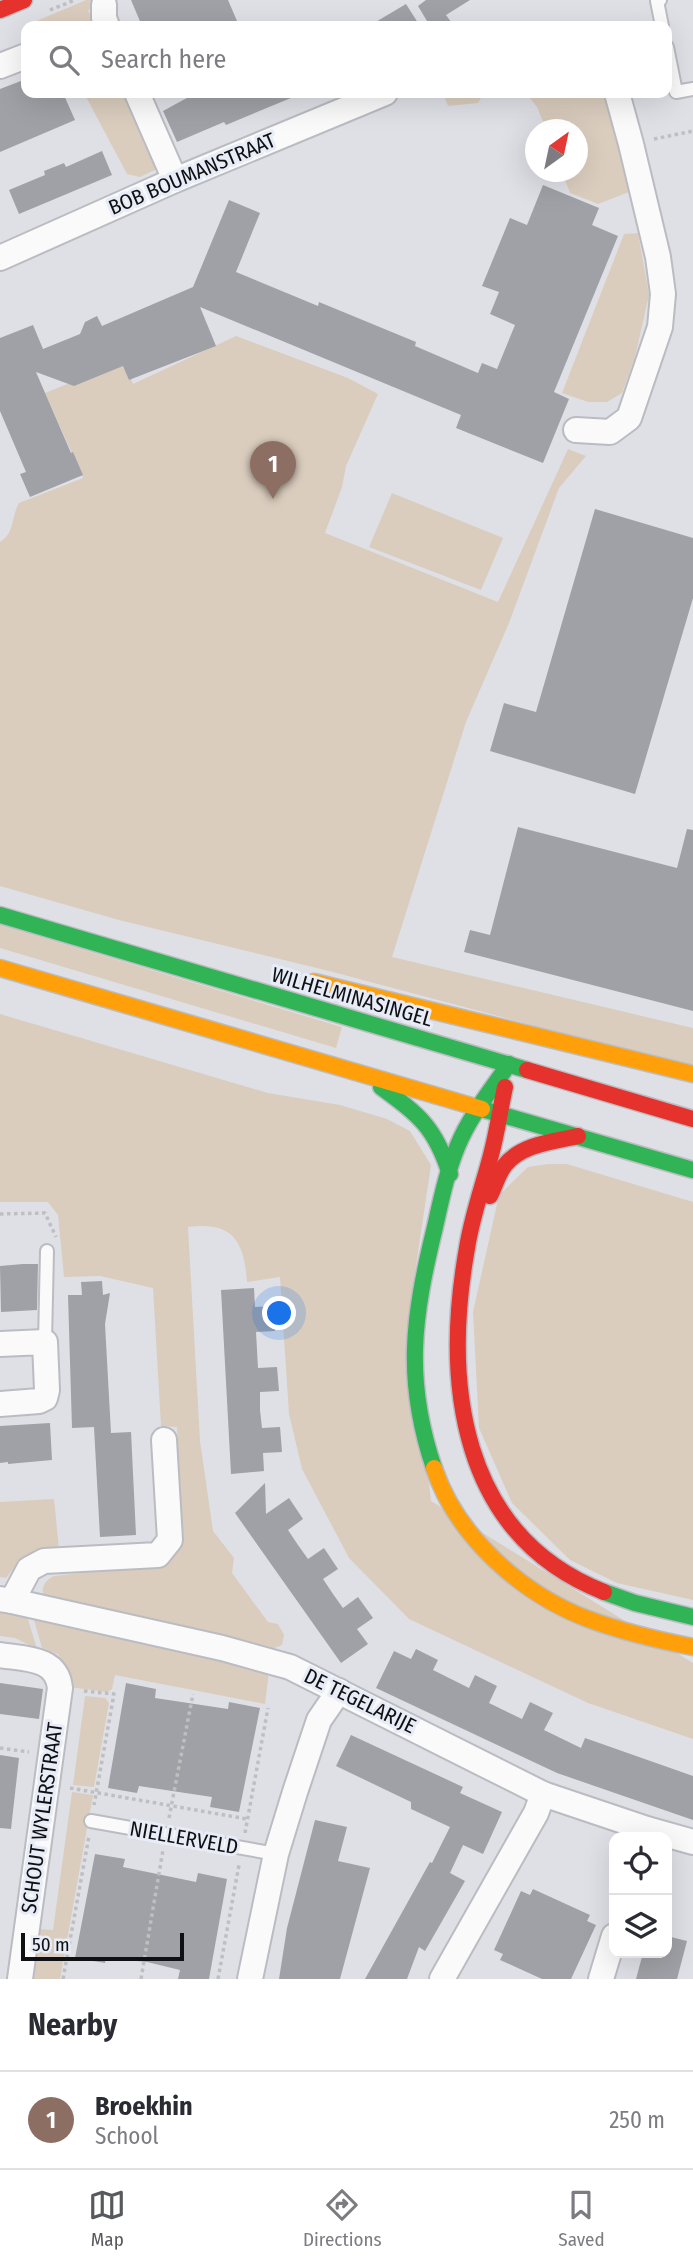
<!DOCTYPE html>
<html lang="en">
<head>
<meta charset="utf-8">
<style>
  :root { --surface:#fff; --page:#f7f7f7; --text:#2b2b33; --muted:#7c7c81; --line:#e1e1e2; --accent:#57595d }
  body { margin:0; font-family:"Fira Sans Condensed",sans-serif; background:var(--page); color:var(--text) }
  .controls { position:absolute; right:21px; bottom:21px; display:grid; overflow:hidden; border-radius:14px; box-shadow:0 7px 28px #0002 }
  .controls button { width:63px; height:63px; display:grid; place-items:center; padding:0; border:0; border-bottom:2px solid var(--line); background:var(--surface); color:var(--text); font:35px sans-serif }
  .compass { position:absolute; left:525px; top:119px; width:63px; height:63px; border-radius:50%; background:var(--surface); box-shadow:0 7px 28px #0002; rotate:33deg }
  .scale { position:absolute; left:21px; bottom:18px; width:163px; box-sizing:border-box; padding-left:7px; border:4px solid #0e1013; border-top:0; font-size:19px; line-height:24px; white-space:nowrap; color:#0e1013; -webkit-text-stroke:5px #e7ecf6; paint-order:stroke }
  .you { position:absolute; left:280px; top:1314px; width:24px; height:24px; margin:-18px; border:5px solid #fff; border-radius:50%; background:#1a73e8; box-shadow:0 0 0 10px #1a73e833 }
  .badge { display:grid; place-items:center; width:46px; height:46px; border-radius:50%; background:var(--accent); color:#fff; font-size:23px; font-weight:700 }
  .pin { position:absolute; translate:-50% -58px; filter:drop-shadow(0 2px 4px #0008) }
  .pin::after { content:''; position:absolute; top:37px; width:24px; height:21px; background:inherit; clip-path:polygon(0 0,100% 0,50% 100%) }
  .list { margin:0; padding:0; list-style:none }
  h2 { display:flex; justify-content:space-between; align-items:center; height:91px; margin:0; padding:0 28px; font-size:30px }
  h2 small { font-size:23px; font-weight:400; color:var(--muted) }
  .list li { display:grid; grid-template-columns:46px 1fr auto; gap:21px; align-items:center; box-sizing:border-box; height:98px; padding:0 28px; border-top:2px solid var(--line) }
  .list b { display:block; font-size:26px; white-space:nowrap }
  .list p { margin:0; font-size:23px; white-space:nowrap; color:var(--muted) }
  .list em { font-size:23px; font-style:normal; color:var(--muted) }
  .icon { flex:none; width:38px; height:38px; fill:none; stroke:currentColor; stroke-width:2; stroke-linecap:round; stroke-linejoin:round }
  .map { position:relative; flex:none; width:693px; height:1979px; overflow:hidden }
  .search { position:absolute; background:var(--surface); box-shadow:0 7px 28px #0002; left:21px; right:21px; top:21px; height:77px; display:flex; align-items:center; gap:18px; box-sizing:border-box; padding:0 24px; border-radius:14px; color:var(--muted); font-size:26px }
  .sheet { height:189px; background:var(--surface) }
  nav { display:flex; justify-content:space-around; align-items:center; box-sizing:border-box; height:98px; border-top:2px solid var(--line); background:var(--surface); font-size:19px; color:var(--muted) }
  nav a { display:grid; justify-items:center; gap:4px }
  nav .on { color:var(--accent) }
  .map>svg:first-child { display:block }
  .green { fill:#dacdbe }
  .building { fill:#9fa1a6 }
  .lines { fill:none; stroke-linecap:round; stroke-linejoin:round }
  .lane-casing { stroke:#bbbcc1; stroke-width:16 }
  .street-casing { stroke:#bbbcc1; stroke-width:28 }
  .fast-casing { stroke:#bbbcc1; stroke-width:19 }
  .slow-casing { stroke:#bbbcc1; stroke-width:19 }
  .jam-casing { stroke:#bbbcc1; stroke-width:19 }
  .path { stroke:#bfbfc1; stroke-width:3.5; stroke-dasharray:3.5 3.5; stroke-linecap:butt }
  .lane { stroke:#fafafb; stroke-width:12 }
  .street { stroke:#fafafb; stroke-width:24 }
  .fast { stroke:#30b455; stroke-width:16 }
  .slow { stroke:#ff9f0a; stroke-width:16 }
  .jam { stroke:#e5322d; stroke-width:16 }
  .labels { text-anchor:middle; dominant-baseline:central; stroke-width:6; stroke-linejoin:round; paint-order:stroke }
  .street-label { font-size:21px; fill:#0e1013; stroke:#e7ecf6 }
</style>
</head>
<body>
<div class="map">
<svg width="693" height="1979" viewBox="0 0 693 1979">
  <rect width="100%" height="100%" fill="#dee0e6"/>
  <g class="green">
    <polygon points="86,0 97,0 99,5 88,10 95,26 36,26 34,22"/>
    <polygon points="84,93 123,93 146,148 148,147 163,166 140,177 127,174"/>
    <polygon points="443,93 484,93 478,103 448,106"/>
    <polygon points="526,93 608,93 629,192 598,204 570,193 562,172 578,172 578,130 546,129 537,107"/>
    <polygon points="638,233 649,295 635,357 622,393 607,402 588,402 562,393 624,234"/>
    <path d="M236 336 348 378 378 394 346 466 342 487 325 533 498 602 568 449 586 456 559 488 509 623 466 722 392 957 693 1028V1068L329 971 119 920 0 886V542C15 533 11 517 19 503L83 478 45 393 124 361 133 384Z"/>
    <polygon points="392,493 503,538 481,590 369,547"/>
    <polygon points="0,925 342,1027 336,1048 0,948"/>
    <path d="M0 1014 268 1093 340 1105 387 1119 410 1131 431 1165 410 1306 431 1501 693 1663V1739L588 1703 409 1619 349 1558 302 1469 289 1414 280 1277 247 1282C244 1241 233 1221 188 1227L200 1441 213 1531 234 1558 232 1573 268 1622 278 1624 284 1635 282 1645 272 1649 43 1596C42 1586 44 1581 54 1576L164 1564 182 1545 177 1427 161 1426 153 1288 100 1276 64 1277 58 1215 48 1202H0Z"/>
    <polygon points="548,1164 567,1164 693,1202 693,1600 617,1583 570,1560 512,1503 479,1428 473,1312 499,1195 528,1167"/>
    <path d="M54 1499 59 1549C30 1552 24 1555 6 1578L0 1577V1502Z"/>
    <polygon points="0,1610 27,1616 37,1649 15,1638 0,1636"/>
    <polygon points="32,1613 269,1671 265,1704 115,1675 112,1689 107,1692 69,1687 70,1675 58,1654 42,1648"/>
    <polygon points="85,1696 105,1698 109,1703 94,1787 73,1785"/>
    <polygon points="72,1792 93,1795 60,1979 31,1979 38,1929 53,1930"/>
  </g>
  <g class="building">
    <polygon points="131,0 228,0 237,21 223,26 142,26"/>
    <polygon points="426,0 470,0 446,15 454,26 430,26 418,6"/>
    <polygon points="406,4 420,26 369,26"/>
    <polygon points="26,79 26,93 63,93 75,120 0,152 0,89"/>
    <polygon points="196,93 303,93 226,125 224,122 177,142 163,111"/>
    <polygon points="102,151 112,175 19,214 9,190 45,175 44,171 64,163 66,167"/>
    <polygon points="543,185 599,208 592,225 618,236 554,392 569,399 543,463 456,428 461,415 200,307 216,346 129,380 123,366 74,386 36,372 71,453 73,452 83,475 30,497 20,474 26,472 0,411 0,338 33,325 43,349 80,334 85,322 97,316 102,326 193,287 229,200 260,213 236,272 318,306 319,302 416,342 415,346 478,373 482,363 497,369 515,325 490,314 499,292 482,286 510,218 527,225"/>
    <polygon points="595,509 693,538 693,598 635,794 490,751 504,703 536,712"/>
    <polygon points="518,827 677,868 687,829 693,830 693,1011 464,952 470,930 490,935"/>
    <polygon points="23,1264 38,1264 37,1310 1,1312 0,1266"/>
    <polygon points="102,1281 103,1295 110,1293 105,1324 111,1433 131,1432 136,1535 100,1537 94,1427 72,1428 68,1295 82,1295 81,1282"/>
    <polygon points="254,1288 255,1307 274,1306 275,1331 256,1332 258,1368 277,1367 279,1391 260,1392 260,1410 262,1428 280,1427 282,1452 263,1453 264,1471 231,1474 221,1290"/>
    <polygon points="50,1423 52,1460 8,1464 8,1462 0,1463 0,1426"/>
    <polygon points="265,1483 266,1514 289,1498 303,1519 288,1530 298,1545 308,1559 324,1548 338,1569 323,1579 333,1594 343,1608 358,1597 373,1618 357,1629 368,1644 341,1663 235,1513"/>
    <polygon points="416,1649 438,1660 433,1670 469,1688 475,1675 497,1686 489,1703 522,1719 530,1702 553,1713 544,1730 581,1748 585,1738 693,1776 693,1820 557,1773 376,1688 394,1651 411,1659"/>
    <polygon points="0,1683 43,1689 39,1719 0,1714"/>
    <polygon points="126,1683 156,1689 155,1698 228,1709 229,1702 260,1708 239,1812 210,1807 212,1797 139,1786 137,1793 108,1788"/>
    <polygon points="351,1735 463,1787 460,1793 502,1812 483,1854 463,1845 450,1873 465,1881 425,1951 419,1947 407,1979 365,1979 430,1862 432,1863 450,1827 411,1809 411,1802 336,1766"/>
    <polygon points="0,1755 19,1758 11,1829 0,1828"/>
    <polygon points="315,1820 347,1827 338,1861 370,1868 340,1979 279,1979 287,1928"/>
    <polygon points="95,1854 125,1859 123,1867 196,1882 198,1873 227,1879 209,1979 178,1979 180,1970 147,1962 106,1958 105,1963 75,1958"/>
    <polygon points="533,1889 590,1915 587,1921 596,1925 571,1979 542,1979 500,1960 503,1954 494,1950 521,1891 530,1895"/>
    <polygon points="667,1936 687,1941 677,1979 636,1979 643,1953 667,1953"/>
  </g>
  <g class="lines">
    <defs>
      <g id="lane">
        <polyline points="660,0 657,1 662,26"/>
        <polyline points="667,47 676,92 693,89"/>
        <polyline points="45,1342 47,1251"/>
        <polyline points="91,1821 276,1854"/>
      </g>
      <g id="street">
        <polyline points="104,5 104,18 107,26"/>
        <polyline points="0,66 26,56"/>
        <polyline points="137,93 175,180"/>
        <polyline points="0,258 175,180 385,93"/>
        <polyline points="576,430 610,432 629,418 660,327 663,294 658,257 631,144 617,93"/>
        <polyline points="0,1344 45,1342 47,1390 45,1398 39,1401 0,1404"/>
        <polyline points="0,1599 12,1601 29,1569 44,1561 158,1555 170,1540 164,1440"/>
        <polyline points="12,1601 222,1648 290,1667 543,1794 647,1829 693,1842"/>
        <path d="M0 1655C25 1659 57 1657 60 1688L20 1979"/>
        <polyline points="250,1979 276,1854 295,1792 319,1720 339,1691"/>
        <polyline points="442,1979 536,1813 543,1794"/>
        <polyline points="601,1979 614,1936"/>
      </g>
      <g id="fast">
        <polyline points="0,915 527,1070"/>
        <path d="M381 1087C419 1115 435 1127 450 1174"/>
        <polyline points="482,1109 693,1170"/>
        <path d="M434 1468C404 1379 413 1317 435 1227 441 1200 447 1171 458 1145 470 1116 491 1090 509 1064"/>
        <polyline points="604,1592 635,1603 693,1617"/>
      </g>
      <g id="slow">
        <polyline points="0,968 482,1109"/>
        <polyline points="314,982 693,1074"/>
        <path d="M434 1468C457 1537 522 1594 588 1619 623 1632 657 1640 693 1647"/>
      </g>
      <g id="jam">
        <polyline points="0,10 24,0"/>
        <polyline points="527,1070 693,1119"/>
        <path d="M505 1087C500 1110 497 1133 491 1155 483 1186 472 1216 467 1248 443 1382 459 1535 604 1592"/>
        <path d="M490 1196C495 1186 498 1174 505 1165 522 1144 553 1142 578 1136"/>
      </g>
    </defs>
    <use href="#lane" class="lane-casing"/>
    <use href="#street" class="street-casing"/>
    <use href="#fast" class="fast-casing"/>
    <use href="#slow" class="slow-casing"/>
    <use href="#jam" class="jam-casing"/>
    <g class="path">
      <polyline points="50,10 75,0"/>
      <polyline points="654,139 693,131"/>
      <polyline points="0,1214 45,1213 56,1237"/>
      <polyline points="84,1691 114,1694 94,1805"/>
      <polyline points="0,1748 29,1752"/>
      <polyline points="70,1788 247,1819"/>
      <polyline points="169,1818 193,1694"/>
      <polyline points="245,1833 268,1708"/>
      <polyline points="63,1979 89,1836"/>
      <polyline points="141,1979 163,1850"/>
      <polyline points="218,1979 239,1865"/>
    </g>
    <use href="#lane" class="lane"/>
    <use href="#street" class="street"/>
    <use href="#fast" class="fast"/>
    <use href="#slow" class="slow"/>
    <use href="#jam" class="jam"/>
  </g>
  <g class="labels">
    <g class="street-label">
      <text transform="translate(192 174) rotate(-23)">BOB BOUMANSTRAAT</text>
      <text transform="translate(352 997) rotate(16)">WILHELMINASINGEL</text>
      <text transform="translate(360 1701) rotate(26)">DE TEGELARIJE</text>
      <text transform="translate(42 1818) rotate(-82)">SCHOUT WYLERSTRAAT</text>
      <text transform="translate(184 1838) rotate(10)">NIELLERVELD</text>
    </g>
  </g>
</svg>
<div class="controls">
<button><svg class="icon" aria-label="locate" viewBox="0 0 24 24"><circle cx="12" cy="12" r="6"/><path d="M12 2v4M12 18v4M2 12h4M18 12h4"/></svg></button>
<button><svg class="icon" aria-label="layers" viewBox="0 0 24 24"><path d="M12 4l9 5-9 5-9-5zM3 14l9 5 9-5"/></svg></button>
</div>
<svg class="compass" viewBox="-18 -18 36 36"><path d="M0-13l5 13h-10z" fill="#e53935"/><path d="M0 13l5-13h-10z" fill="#7c7c81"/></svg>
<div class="scale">50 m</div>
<div class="you"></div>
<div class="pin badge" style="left:273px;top:499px;background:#8d6e63">1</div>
<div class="search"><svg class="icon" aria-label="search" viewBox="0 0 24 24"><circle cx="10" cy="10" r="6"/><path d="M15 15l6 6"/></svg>Search here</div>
</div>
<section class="sheet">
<h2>Nearby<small></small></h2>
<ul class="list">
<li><span class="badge" style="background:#8d6e63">1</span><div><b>Broekhin</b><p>School</p></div><em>250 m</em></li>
</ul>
</section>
<nav>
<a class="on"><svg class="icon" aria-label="map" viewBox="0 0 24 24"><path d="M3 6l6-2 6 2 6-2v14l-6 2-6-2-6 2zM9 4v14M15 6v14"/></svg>Map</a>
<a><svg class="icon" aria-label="directions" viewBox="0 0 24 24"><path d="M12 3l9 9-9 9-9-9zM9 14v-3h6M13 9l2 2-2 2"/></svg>Directions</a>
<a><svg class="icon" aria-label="saved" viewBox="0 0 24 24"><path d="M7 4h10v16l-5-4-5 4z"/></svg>Saved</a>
</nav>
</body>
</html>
